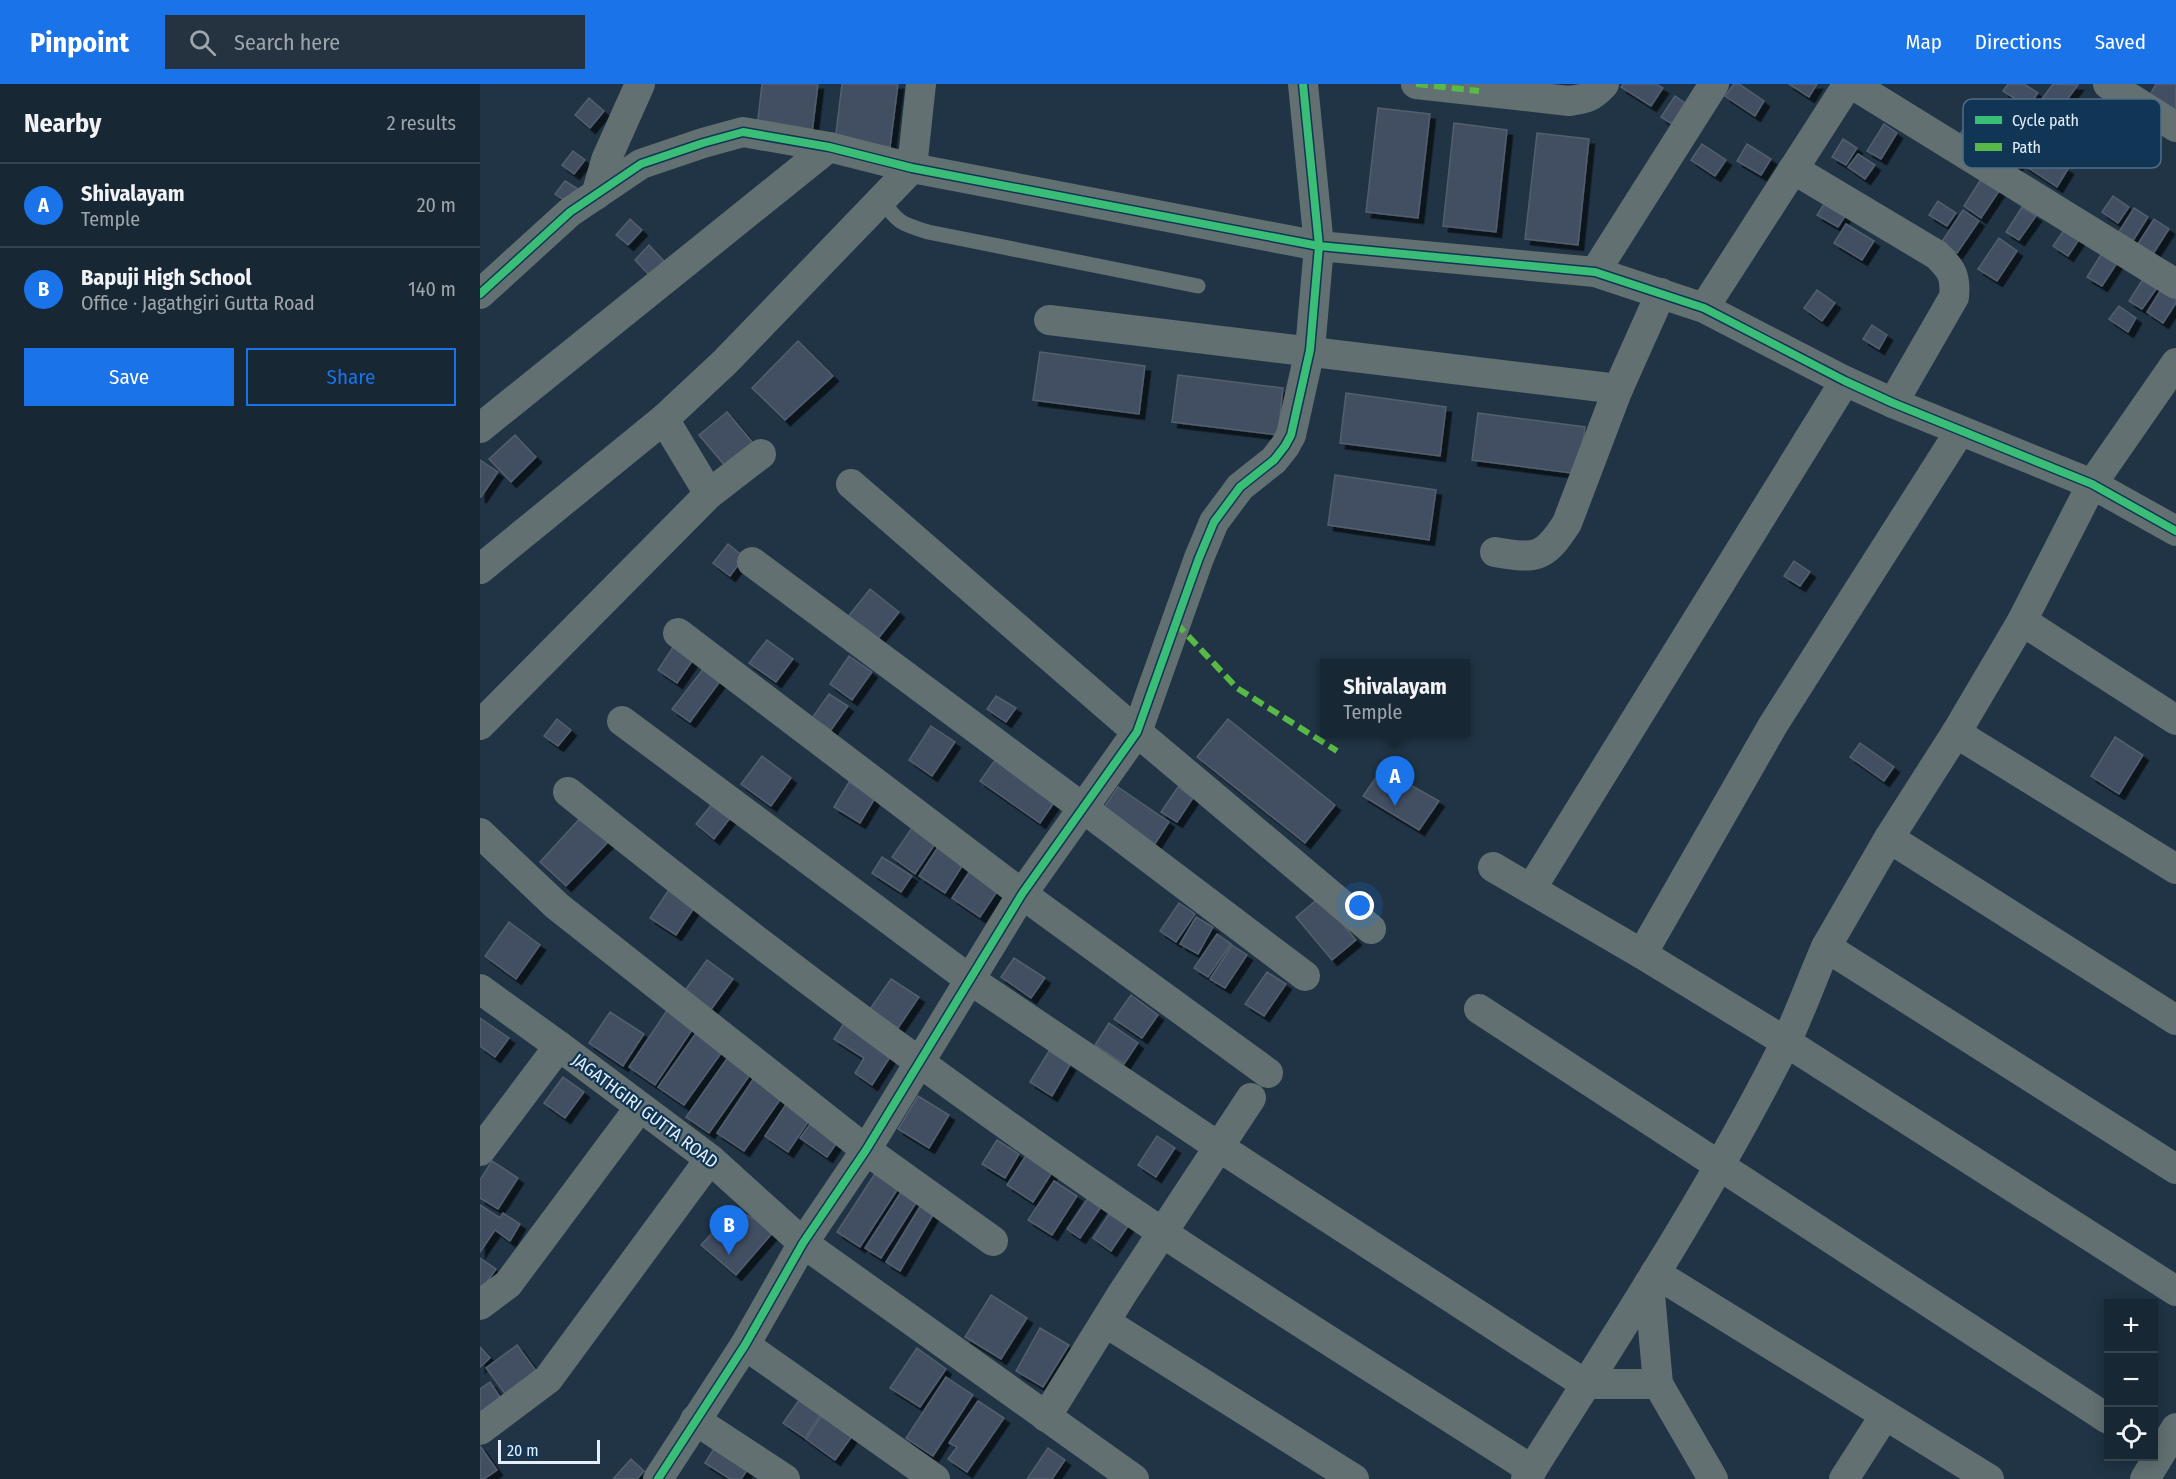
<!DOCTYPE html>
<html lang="en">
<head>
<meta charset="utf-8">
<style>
  :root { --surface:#182734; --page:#253340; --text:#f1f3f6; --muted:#9fa5ac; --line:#36444f; --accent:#1a73e8 }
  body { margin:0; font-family:"Fira Sans Condensed",sans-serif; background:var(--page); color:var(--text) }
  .controls { position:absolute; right:18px; bottom:18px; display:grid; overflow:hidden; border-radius:0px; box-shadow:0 3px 15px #0003 }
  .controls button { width:54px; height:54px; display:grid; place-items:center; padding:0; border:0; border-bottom:2px solid var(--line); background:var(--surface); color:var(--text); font:30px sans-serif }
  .scale { position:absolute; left:18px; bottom:15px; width:102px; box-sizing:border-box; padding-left:6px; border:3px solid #e3effb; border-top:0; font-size:16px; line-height:21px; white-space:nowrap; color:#e3effb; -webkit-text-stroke:4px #113554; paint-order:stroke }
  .you { position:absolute; left:880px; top:822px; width:21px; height:21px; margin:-15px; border:4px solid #fff; border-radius:50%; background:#1a73e8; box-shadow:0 0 0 9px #1a73e833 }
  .badge { display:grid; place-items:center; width:39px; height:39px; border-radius:50%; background:var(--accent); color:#fff; font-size:20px; font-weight:700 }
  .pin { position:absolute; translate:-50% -50px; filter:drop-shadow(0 2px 3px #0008) }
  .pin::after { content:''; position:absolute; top:32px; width:21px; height:18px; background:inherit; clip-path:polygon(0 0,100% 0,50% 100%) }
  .popup { position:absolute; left:840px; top:575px; width:150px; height:78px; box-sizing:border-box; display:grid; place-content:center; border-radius:0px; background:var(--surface); filter:drop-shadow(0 2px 4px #0005); font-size:20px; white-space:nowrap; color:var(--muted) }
  .popup b { font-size:22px; color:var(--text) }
  .popup::after { content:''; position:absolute; left:50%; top:100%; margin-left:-12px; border:12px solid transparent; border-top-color:var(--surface) }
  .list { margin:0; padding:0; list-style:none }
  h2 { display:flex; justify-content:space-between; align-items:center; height:78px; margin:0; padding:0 24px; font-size:26px }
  h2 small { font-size:20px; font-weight:400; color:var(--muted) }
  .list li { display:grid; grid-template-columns:39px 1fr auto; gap:18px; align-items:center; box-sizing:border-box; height:84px; padding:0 24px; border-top:2px solid var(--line) }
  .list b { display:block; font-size:22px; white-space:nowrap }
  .list p { margin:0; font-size:20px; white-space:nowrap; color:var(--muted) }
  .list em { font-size:20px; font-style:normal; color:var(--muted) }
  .actions { display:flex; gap:12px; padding:18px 24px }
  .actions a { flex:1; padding:14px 0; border:2px solid var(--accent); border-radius:0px; text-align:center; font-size:21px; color:var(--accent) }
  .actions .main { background:var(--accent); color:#fff }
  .icon { flex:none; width:33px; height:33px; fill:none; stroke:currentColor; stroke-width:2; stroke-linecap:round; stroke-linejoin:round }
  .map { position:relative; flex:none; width:1696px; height:1395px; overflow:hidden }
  header { display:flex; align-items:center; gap:36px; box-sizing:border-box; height:84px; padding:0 30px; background:var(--accent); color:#fff }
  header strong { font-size:28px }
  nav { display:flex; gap:33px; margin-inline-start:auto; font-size:21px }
  .search { width:420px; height:54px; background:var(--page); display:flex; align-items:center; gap:15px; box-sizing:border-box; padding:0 21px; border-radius:0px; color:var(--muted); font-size:22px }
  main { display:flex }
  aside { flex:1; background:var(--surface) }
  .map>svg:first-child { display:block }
  .building { fill:#435062; stroke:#525e6e; stroke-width:1.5; filter:url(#shadow) }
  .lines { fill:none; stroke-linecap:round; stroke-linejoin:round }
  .lane { stroke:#627072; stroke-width:15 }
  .street { stroke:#627072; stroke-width:30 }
  .quiet { stroke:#58b947; stroke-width:6; stroke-dasharray:12 6; stroke-linecap:butt }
  .cycleway-casing { stroke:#113554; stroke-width:11 }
  .cycleway { stroke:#3abd76; stroke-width:8 }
  .labels { text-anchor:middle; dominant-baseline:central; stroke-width:4.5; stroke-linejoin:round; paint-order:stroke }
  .street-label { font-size:18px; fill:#e3effb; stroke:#113554 }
  .key { fill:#113554; stroke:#506d86; stroke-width:1.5 }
  .key-label { font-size:16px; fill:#e3effb }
</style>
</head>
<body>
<header>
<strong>Pinpoint</strong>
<div class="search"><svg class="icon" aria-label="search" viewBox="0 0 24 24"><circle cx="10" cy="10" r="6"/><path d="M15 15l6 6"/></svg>Search here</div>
<nav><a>Map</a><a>Directions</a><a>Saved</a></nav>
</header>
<main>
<aside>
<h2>Nearby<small>2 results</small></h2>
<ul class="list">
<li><span class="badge">A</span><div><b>Shivalayam</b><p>Temple</p></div><em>20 m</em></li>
<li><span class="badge">B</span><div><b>Bapuji High School</b><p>Office · Jagathgiri Gutta Road</p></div><em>140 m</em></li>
</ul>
<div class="actions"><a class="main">Save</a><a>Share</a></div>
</aside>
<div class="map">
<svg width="1696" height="1395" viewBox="0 0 1696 1395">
  <defs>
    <filter id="shadow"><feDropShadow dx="5.5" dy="5.5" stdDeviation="0" flood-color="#0009"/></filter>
  </defs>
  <rect width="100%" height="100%" fill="#203445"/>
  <g class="building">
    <polygon points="282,0 338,0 332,49 277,43"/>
    <polygon points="362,0 418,0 410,63 355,57"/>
    <polygon points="1143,0 1176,0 1183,4 1171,22 1141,3"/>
    <polygon points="1254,0 1259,0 1284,17 1275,32 1245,12"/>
    <polygon points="1309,0 1337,0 1329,13"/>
    <polygon points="1528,0 1544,0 1558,9 1548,23 1523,7"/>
    <polygon points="1573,0 1598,1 1558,54 1542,42"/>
    <polygon points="1676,0 1696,0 1696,35 1666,18"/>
    <polygon points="1195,12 1214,25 1201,46 1181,33"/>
    <polygon points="109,14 124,27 110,44 95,31"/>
    <polygon points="898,24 950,30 938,134 886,128"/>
    <polygon points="1495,28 1509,37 1490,65 1476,56"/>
    <polygon points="1514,36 1529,46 1509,79 1493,69"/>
    <polygon points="974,39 1027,46 1016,148 963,142"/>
    <polygon points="1404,40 1417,49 1401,75 1387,67"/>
    <polygon points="1535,47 1552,58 1531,90 1514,79"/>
    <polygon points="1057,49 1109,55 1098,161 1045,155"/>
    <polygon points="1363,55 1377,64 1366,81 1352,73"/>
    <polygon points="1222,60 1246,76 1235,92 1211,76"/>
    <polygon points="1267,60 1291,75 1281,91 1257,77"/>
    <polygon points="1555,64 1588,85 1577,103 1544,81"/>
    <polygon points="93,67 105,76 94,90 82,81"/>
    <polygon points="1378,70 1395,81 1385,95 1368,83"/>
    <polygon points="1501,95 1519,107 1501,134 1484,122"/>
    <polygon points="85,97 98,105 88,119 75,110"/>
    <polygon points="1633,112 1649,123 1638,139 1622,128"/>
    <polygon points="1458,117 1476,129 1467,142 1449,131"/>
    <polygon points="1344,120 1365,132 1358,143 1337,131"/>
    <polygon points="1542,123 1556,132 1539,156 1526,148"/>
    <polygon points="1654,124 1668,133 1649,163 1635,154"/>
    <polygon points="1483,126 1499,137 1477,169 1461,159"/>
    <polygon points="150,135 162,146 148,161 136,151"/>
    <polygon points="1674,135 1689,145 1669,176 1654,166"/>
    <polygon points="1366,140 1394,157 1382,176 1354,159"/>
    <polygon points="1586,143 1600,154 1588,172 1573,162"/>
    <polygon points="1519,154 1537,167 1517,197 1498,185"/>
    <polygon points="169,161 185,178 170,192 155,176"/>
    <polygon points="1624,166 1639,176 1622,202 1607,193"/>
    <polygon points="1665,192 1679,201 1662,225 1649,217"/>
    <polygon points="1682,204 1696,214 1696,219 1683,239 1667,228"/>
    <polygon points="1337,206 1355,219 1342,237 1324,224"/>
    <polygon points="1639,222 1656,234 1648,248 1629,235"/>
    <polygon points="1392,241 1407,251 1399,265 1383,255"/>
    <polygon points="318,257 353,292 305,336 272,304"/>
    <polygon points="560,268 665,282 659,330 553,316"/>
    <polygon points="698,291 803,304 798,351 692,338"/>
    <polygon points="866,309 966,323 960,372 860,359"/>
    <polygon points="247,328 273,359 246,383 219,351"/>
    <polygon points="998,329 1105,343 1099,390 992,376"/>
    <polygon points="35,351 56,373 31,398 9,375"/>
    <polygon points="0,376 18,388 1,413 0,413"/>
    <polygon points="855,391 956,406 949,456 848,441"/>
    <polygon points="248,460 264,473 250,492 233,479"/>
    <polygon points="1314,477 1330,488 1320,502 1304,492"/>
    <polygon points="390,505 419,528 393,561 364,538"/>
    <polygon points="287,556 313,575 296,598 269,579"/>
    <polygon points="197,557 217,570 197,599 178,586"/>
    <polygon points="369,572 392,588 372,616 350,600"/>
    <polygon points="224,584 241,596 210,638 192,625"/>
    <polygon points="349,610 368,622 351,646 332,634"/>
    <polygon points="516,612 536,624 526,638 507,625"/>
    <polygon points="77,635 91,646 78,662 64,652"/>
    <polygon points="748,635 855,721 825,759 717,673"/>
    <polygon points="451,642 475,658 452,692 429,676"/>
    <polygon points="1635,653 1663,671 1639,710 1611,692"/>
    <polygon points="1380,659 1414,683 1404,697 1370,673"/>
    <polygon points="521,668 580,710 560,739 500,697"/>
    <polygon points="282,672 311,694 291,722 261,700"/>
    <polygon points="902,685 959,717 939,746 883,712"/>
    <polygon points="369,698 395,714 380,739 354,723"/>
    <polygon points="638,703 689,738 671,766 619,731"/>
    <polygon points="698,703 713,714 697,738 681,728"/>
    <polygon points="236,715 254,729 234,755 216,740"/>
    <polygon points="102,732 129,757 86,802 60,778"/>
    <polygon points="436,738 459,754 435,790 412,773"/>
    <polygon points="458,763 484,779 465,809 439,792"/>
    <polygon points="402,773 432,792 421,808 392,789"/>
    <polygon points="492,784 520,803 500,833 472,814"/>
    <polygon points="192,801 218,818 196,851 170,834"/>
    <polygon points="840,813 876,856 852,876 816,833"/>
    <polygon points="699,819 715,830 696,858 680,847"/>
    <polygon points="716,833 733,843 718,870 700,860"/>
    <polygon points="29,838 60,861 36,895 5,872"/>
    <polygon points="737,850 751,860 728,893 714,884"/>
    <polygon points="752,861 767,871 745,904 730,895"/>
    <polygon points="534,874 565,894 551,914 521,893"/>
    <polygon points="227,876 253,895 230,927 203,909"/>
    <polygon points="787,888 806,900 784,932 765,920"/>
    <polygon points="411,895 439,913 418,944 390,925"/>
    <polygon points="651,911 678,931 662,954 634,935"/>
    <polygon points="188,925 214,943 175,1001 149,983"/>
    <polygon points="130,928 164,950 143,982 109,959"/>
    <polygon points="0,934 29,954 15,973 0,962"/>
    <polygon points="364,939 412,970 392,1001 375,989 384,974 354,955"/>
    <polygon points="629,939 658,959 644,980 615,961"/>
    <polygon points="221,942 247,961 204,1021 178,1003"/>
    <polygon points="569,967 590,981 572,1012 550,998"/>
    <polygon points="251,969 274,985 229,1049 206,1033"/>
    <polygon points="83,993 104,1008 85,1034 64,1019"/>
    <polygon points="274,994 302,1013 264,1067 237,1049"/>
    <polygon points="438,1012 469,1031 449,1064 418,1045"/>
    <polygon points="309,1016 332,1032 308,1068 285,1052"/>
    <polygon points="333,1036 360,1054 347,1073 320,1054"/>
    <polygon points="677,1052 695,1064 676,1093 658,1081"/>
    <polygon points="517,1056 539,1070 525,1094 502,1080"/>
    <polygon points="547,1070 573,1087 553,1118 527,1101"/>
    <polygon points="12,1077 38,1094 18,1125 0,1114 0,1096"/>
    <polygon points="398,1085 421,1100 380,1163 357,1148"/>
    <polygon points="574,1097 597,1112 572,1151 548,1136"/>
    <polygon points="423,1105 439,1114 401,1174 385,1164"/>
    <polygon points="608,1114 621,1123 600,1154 587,1145"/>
    <polygon points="444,1116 457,1124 420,1187 406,1178"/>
    <polygon points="0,1121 20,1134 23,1129 40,1140 30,1157 15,1146 0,1168"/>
    <polygon points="255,1125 295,1146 256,1191 221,1161"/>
    <polygon points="629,1130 648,1142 631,1167 613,1154"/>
    <polygon points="0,1174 16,1185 2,1205 0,1204"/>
    <polygon points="511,1211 547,1234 521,1275 485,1253"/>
    <polygon points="560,1244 589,1261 563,1303 536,1287"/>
    <polygon points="37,1261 57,1288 26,1311 6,1284"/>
    <polygon points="0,1263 10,1274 0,1283"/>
    <polygon points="437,1264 466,1285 440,1323 410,1304"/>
    <polygon points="466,1293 493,1311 453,1372 426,1354"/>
    <polygon points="10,1298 22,1316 0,1330 0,1305"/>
    <polygon points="324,1309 345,1324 325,1354 303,1339"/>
    <polygon points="498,1317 524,1334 487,1388 468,1375 477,1363 469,1359"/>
    <polygon points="345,1327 375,1348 355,1376 326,1355"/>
    <polygon points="0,1362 17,1386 4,1395 0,1395"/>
    <polygon points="235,1363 268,1385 261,1395 250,1395 225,1379"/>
    <polygon points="568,1364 585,1376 572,1395 547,1395"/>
    <polygon points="151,1375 164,1387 157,1395 133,1395"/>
  </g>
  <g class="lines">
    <path class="lane" d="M402 115C417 139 422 140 448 148L718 202"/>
    <g class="street">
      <path d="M936 0 1089 17C1106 15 1112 13 1124 0"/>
      <polyline points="1372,0 1696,200"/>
      <polyline points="1628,0 1696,43"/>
      <path d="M1313 85 1457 171C1472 186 1476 192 1474 213L1413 319"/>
      <polyline points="116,111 126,76 160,0"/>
      <polyline points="1115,188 1234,0"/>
      <polyline points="0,210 90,128 161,80 223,59 263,48 349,63 432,84 839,162 1115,188 1224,224 1365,297 1413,319 1612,400 1696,447"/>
      <polyline points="1224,224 1368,0"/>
      <polyline points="569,236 1138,305"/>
      <polyline points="1696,279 1612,400 1542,537 1476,649 1409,754 1346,863 1696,1085"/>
      <polyline points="184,335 229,410"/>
      <polyline points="0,344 349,63"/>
      <polyline points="371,400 657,648 891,845"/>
      <path d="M1015 468C1056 475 1064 475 1087 439L1138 305 1181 209"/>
      <polyline points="272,478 603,724 825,892"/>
      <polyline points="0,485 184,335 245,278 432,84 441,0"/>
      <polyline points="1542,537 1696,636"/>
      <polyline points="198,549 542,810 788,989"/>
      <polyline points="142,637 489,895 739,1063 1105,1300 1178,1300 1233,1395"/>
      <polyline points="0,641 229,410 281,370"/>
      <polyline points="1476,649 1696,785"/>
      <path d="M88 708C280 863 479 1012 683 1149 805 1230 929 1307 1052 1386"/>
      <polyline points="0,749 77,822 386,1066 513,1157"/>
      <polyline points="1409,754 1696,936"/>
      <polyline points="1013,783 1162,870 1293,641 1480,347"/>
      <polyline points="1051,805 1365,297"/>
      <polyline points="1162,870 1306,958 1696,1207"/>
      <polyline points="0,905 79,962 230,1075 323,1159 654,1395"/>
      <polyline points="999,925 1628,1335"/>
      <polyline points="0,1067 79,962"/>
      <polyline points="1175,1189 1509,1395"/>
      <polyline points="1169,1199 1178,1300"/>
      <polyline points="0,1221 28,1200 160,1023"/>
      <polyline points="625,1238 874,1395"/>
      <polyline points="265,1261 455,1395"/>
      <polyline points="566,1333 642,1210 771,1014"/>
      <polyline points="215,1336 305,1395"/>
      <polyline points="0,1346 68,1295 230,1075"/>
      <polyline points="178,1395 265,1261 323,1159 386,1066 542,810 657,648 719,474 734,438 760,403 794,376 805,362 811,351 830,266 839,162 823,0"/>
      <path d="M1046 1395C1136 1252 1229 1111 1305 960 1320 929 1332 895 1346 863"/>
      <polyline points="1364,1395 1405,1331"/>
      <polyline points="1665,1395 1696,1344"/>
    </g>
    <g class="quiet">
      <polyline points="936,0 999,7"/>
      <polyline points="696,539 757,604 857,667"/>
    </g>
    <defs>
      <g id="cycleway">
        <polyline points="0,210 90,128 161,80 223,59 263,48 349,63 432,84 839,162 1115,188 1224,224 1365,297 1413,319 1612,400 1696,447"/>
        <polyline points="178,1395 265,1261 323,1159 386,1066 542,810 657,648 719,474 734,438 760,403 794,376 805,362 811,351 830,266 839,162 823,0"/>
      </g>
    </defs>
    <use href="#cycleway" class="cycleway-casing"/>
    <use href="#cycleway" class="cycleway"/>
  </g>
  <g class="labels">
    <g class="street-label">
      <text transform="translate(165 1027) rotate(37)">JAGATHGIRI GUTTA ROAD</text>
    </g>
  </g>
  <rect x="1483" y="15" width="198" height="69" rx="9" class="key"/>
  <rect x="1495" y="32" width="27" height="8" fill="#3abd76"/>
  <rect x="1495" y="59" width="27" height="8" fill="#58b947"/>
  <g class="key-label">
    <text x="1532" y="42">Cycle path</text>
    <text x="1532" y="69">Path</text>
  </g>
</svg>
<div class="controls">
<button>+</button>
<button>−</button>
<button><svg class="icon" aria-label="locate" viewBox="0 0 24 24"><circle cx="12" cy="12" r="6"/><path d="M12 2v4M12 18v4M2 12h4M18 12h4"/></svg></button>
</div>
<div class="scale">20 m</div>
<div class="you"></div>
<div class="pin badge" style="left:915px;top:722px">A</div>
<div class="popup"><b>Shivalayam</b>Temple</div>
<div class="pin badge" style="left:249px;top:1171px">B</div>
</div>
</main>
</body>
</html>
